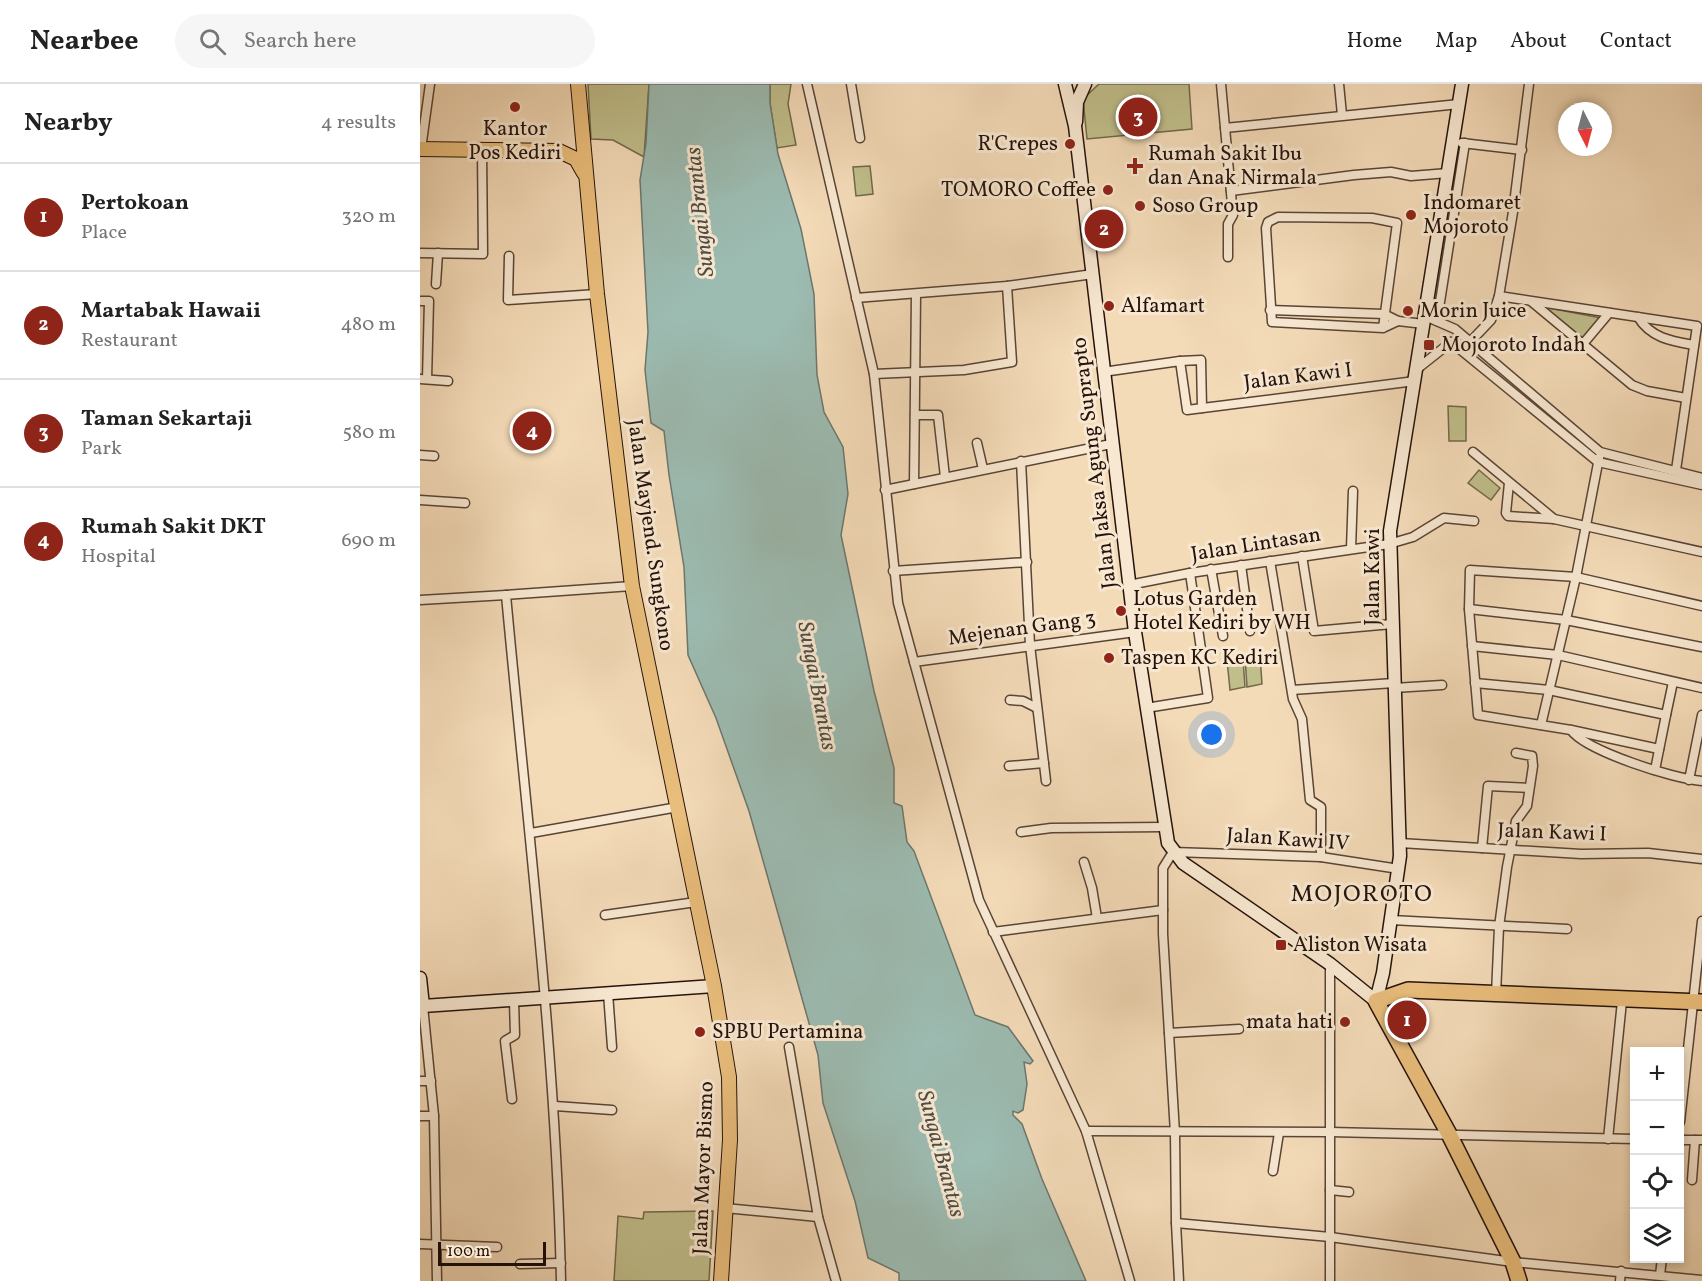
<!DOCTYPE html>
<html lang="en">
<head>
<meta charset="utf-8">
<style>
  :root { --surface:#fff; --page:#f6f6f6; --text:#222; --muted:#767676; --line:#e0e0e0; --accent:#8f2418 }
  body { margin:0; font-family:Vollkorn,serif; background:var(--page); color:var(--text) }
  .controls { position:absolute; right:18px; bottom:18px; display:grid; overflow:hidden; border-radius:0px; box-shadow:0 3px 9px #0003 }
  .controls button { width:54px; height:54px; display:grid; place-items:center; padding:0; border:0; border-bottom:2px solid var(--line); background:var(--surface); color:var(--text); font:30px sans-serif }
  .compass { position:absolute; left:1138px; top:18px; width:54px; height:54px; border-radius:50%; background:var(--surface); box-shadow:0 3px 9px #0003; rotate:174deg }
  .scale { position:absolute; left:18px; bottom:15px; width:108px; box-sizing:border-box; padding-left:6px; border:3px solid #25120b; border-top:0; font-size:16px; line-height:21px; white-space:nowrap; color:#25120b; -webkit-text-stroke:4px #f8e8d1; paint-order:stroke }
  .you { position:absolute; left:792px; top:651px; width:21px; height:21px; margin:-15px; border:4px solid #fff; border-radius:50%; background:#1a73e8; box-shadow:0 0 0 9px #1a73e833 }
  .badge { display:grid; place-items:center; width:39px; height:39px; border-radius:50%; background:var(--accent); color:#fff; font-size:20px; font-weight:700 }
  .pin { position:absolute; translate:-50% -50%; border:3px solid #fff; box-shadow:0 2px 6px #0006 }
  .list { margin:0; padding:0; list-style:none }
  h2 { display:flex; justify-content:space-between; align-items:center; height:78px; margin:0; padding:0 24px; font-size:26px }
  h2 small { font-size:20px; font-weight:400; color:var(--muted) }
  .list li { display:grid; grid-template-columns:39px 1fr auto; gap:18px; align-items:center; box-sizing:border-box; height:108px; padding:0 24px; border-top:2px solid var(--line) }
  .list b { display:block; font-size:22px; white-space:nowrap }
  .list p { margin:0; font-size:20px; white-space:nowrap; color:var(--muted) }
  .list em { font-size:20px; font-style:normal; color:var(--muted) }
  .icon { flex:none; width:33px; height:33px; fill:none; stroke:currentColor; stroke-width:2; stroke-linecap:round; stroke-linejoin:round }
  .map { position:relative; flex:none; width:1282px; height:1197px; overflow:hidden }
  header { display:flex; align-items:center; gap:36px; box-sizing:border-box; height:84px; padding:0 30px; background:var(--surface); border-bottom:2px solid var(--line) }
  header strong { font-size:28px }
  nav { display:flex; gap:33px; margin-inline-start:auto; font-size:21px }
  .search { width:420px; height:54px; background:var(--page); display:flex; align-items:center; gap:15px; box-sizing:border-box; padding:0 21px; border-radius:33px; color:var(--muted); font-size:22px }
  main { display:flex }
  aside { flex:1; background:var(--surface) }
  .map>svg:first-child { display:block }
  .green { fill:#c0be8b; stroke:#72684b; stroke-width:1.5 }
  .water { fill:#9cbbb1; stroke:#6c776f; stroke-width:1.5 }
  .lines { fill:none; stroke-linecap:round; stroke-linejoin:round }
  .street-casing { stroke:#594436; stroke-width:11 }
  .secondary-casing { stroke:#25120b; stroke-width:15 }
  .primary-casing { stroke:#25120b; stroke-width:16 }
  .highway-casing { stroke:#25120b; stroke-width:18 }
  .street { stroke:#f8e8d1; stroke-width:8 }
  .secondary { stroke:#f8e8d1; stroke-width:12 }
  .primary { stroke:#eabe7c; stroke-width:14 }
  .highway { stroke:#eabe7c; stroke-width:15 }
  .poi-dot { fill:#8f2418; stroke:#f8e8d1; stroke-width:2 }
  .labels { text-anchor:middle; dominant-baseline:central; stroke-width:6; stroke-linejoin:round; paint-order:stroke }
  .poi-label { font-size:21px; fill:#25120b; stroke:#f8e8d1; text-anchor:start }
  .street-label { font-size:21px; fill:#25120b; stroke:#f8e8d1 }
  .water-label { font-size:22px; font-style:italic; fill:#4f4d45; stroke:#f8e8d1 }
  .quarter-label { font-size:24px; letter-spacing:1.5px; fill:#25120b; stroke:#f8e8d1 }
</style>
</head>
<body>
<header>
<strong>Nearbee</strong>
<div class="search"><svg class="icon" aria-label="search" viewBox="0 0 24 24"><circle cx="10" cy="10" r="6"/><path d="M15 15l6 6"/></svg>Search here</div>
<nav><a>Home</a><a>Map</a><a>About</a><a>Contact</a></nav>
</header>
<main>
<aside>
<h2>Nearby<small>4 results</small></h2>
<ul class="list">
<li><span class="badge">1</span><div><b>Pertokoan</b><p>Place</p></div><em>320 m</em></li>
<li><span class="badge">2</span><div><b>Martabak Hawaii</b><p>Restaurant</p></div><em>480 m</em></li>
<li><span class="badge">3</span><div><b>Taman Sekartaji</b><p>Park</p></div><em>580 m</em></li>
<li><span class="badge">4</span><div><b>Rumah Sakit DKT</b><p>Hospital</p></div><em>690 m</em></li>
</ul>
</aside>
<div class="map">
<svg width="1282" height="1197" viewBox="0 0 1282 1197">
  <rect width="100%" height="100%" fill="#f4dbb8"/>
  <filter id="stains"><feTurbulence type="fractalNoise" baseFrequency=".00333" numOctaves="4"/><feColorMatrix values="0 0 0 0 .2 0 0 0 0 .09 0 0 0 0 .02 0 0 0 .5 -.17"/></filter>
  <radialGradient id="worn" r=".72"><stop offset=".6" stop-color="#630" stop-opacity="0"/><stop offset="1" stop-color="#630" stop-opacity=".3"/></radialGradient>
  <g class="green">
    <polygon points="168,0 229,0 224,73 193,56 171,55"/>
    <polygon points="350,0 371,0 368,20 376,61 357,64 350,19"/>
    <polygon points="679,0 769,0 772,45 667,55 663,15"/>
    <polygon points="450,82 453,110 436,112 433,83"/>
    <polygon points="1124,223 1181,234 1163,254"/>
    <polygon points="1028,322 1046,323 1046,357 1029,357"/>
    <polygon points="1059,386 1080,404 1071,416 1048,399"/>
    <polygon points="840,572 842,600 827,603 825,573"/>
    <polygon points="823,575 825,603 810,606 807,576"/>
    <polygon points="293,1127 289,1197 194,1197 198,1132 223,1135 224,1128"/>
  </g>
  <polygon class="water" points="229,0 350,0 350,19 358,70 381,145 394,210 397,291 404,328 423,363 428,410 421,451 454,607 474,684 474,719 482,722 487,758 494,767 555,931 588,943 613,977 610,980 604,978 607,1000 603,1026 598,1029 593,1027 593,1031 602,1040 622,1095 666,1197 479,1197 479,1189 448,1174 435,1117 403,1019 398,971 329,727 296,634 268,571 264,483 249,391 244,347 231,339 225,286 228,248 220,96 226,59"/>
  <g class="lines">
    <defs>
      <g id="street">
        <polyline points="387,0 454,290 478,519 559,816 666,1047 710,1197"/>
        <polyline points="431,0 440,54"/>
        <polyline points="801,0 813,131 808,140 808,173"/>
        <polyline points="919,0 922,31"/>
        <polyline points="1109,0 1093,128 1079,212 1277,242 1256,386"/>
        <polyline points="805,44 1039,20"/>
        <polyline points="1042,59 1102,66"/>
        <polyline points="1,65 10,0"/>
        <polyline points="811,107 934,91 971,88 991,92 1028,89"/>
        <polyline points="0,169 63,170 62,66"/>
        <polyline points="89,172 88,216 177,210"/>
        <polyline points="16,200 18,169"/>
        <polyline points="436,214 587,202 673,190"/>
        <polyline points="0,217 9,217 7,295"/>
        <polyline points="1112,218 1212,301 1227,307 1266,314"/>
        <polyline points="850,226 964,230 978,237 1004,240"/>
        <polyline points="1005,232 1035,245 1180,368 1282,394"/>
        <path d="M1218 233C1231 254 1251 257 1274 261"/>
        <polyline points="1017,237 1045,59"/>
        <polyline points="963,244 977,139 952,134 858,133 848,138 846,144 852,238 963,244 978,237"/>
        <polyline points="1050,258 1071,236 1079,212"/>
        <polyline points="1163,260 1189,229"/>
        <polyline points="760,277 781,276 782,324"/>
        <polyline points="997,285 1031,258 1178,378 1282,401"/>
        <polyline points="683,288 760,277 767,326 995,297"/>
        <polyline points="454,290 544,286 592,278 587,202"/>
        <polyline points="0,295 28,297"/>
        <polyline points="495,331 518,331 525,393"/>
        <polyline points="557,359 563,385"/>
        <polyline points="1053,368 1134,435"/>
        <polyline points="0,371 14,372"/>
        <polyline points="601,377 610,561 626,697"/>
        <polyline points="1089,399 1086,429 1088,432 1134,435 1282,468"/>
        <polyline points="494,400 496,210"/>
        <polyline points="465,406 691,360"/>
        <polyline points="0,416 45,419"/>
        <polyline points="931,465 933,407"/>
        <polyline points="882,472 894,547 972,540"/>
        <polyline points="850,477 873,615 882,635 890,716 901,723 901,773"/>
        <polyline points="821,481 830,547"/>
        <polyline points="791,485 803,552"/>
        <polyline points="473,487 607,478"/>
        <polyline points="709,501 770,489 969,460 993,453 1024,434 1054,437"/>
        <polyline points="0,516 86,511"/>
        <polyline points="1049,525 1146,536 1282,563"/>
        <polyline points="1052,562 1138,571 1282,604"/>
        <polyline points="494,578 715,548"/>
        <polyline points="1055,599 1129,606 1246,631 1235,686"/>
        <polyline points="974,604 1022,601"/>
        <polyline points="872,606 974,599"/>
        <polyline points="590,616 603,617 617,624"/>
        <polyline points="726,624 788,614 770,489"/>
        <polyline points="1246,631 1253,598"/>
        <polyline points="1121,641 1156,493 1179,374"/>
        <path d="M1151 646C1166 667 1254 695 1282 697"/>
        <polyline points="1239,665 1151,646 1058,631 1049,525 1050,486 1156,493 1282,522"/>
        <polyline points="589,682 624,679"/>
        <polyline points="1269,696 1282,631"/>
        <polyline points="601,748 631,744 744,743"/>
        <polyline points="111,749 258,723"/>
        <polyline points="980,759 1161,770 1228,769 1282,775"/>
        <polyline points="1062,764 1068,702 1109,704"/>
        <polyline points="664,778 672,804 677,834"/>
        <polyline points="185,831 276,818"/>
        <polyline points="971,836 1147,845"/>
        <polyline points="573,848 743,826"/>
        <polyline points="910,880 910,1197"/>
        <polyline points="188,909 192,963"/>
        <polyline points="1076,910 1079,843 1087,783 1096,737 1107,722 1113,682 1112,672 1096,669"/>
        <polyline points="0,922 3,922 14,1032 17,1197"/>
        <polyline points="749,949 819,945"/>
        <polyline points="369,963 398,1133 416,1197"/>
        <polyline points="0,997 11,997"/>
        <polyline points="92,1015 85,957 95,951 94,917"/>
        <polyline points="135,1022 192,1026"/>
        <polyline points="0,1032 14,1032"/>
        <polyline points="1260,1038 1282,837"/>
        <polyline points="666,1047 910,1048 1214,1055"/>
        <polyline points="1188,1055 1202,917"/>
        <polyline points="1260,1056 1282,1056"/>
        <polyline points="853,1087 859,1049"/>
        <polyline points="1272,1096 1275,1056"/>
        <polyline points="910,1106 929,1108"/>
        <polyline points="305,1124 398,1133"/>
        <polyline points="756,1139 910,1153 1093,1178 1282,1196"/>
        <polyline points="0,1160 77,1163"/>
        <polyline points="100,1180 141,1179"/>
        <polyline points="1240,1191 1242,1174"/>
        <path d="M141 1197C136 967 107 740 86 511L212 502"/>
        <polyline points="759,1197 756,1139 755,1049 743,850 743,784 753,768 901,773 979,785"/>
        <polyline points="1200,1197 1201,1187"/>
      </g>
      <g id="secondary">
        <polyline points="645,0 655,42 715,548 748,759 763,779 910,880 956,917 963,889 980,772 970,447 1042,0"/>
        <polyline points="656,38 657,18 665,0"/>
        <polyline points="0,894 3,922 294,902"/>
      </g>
      <g id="primary">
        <polyline points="158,0 177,210 212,502 294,902 309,993 310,1056 301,1197"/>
        <polyline points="0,65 139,67 156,75 164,89"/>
      </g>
      <polyline id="highway" points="1099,1197 1093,1178 1029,1050 956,917 988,906 1282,918"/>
    </defs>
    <use href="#street" class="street-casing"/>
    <use href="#secondary" class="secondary-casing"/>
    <use href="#primary" class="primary-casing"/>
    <use href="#highway" class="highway-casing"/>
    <use href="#street" class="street"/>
    <use href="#secondary" class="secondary"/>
    <use href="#primary" class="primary"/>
    <use href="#highway" class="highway"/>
  </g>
  <g class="poi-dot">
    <circle cx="95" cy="23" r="6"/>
    <circle cx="650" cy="60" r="6"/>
    <path d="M712 73h6v6h6v6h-6v6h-6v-6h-6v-6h6z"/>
    <circle cx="688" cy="106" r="6"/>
    <circle cx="720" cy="122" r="6"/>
    <circle cx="991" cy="131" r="6"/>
    <circle cx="689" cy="222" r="6"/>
    <circle cx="988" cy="227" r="6"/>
    <rect x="1003" y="255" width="12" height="12" rx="3"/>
    <circle cx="701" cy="527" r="6"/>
    <circle cx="689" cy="574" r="6"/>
    <rect x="855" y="855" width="12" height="12" rx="3"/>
    <circle cx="925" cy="938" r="6"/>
    <circle cx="280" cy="948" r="6"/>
  </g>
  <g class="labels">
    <g class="poi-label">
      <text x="95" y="45" text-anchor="middle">Kantor<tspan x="95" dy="24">Pos Kediri</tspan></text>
      <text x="638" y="60" text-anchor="end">R'Crepes</text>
      <text x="728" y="70">Rumah Sakit Ibu<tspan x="728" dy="24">dan Anak Nirmala</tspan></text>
      <text x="676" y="106" text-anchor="end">TOMORO Coffee</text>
      <text x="1003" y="119">Indomaret<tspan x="1003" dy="24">Mojoroto</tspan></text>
      <text x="732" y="122">Soso Group</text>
      <text x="701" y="222">Alfamart</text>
      <text x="1000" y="227">Morin Juice</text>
      <text x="1021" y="261">Mojoroto Indah</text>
      <text x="713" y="515">Lotus Garden<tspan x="713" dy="24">Hotel Kediri by WH</tspan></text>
      <text x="701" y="574">Taspen KC Kediri</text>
      <text x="873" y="861">Aliston Wisata</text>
      <text x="913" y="938" text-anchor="end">mata hati</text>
      <text x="292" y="948">SPBU Pertamina</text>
    </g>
    <g class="street-label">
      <text transform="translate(878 293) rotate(-7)">Jalan Kawi I</text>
      <text transform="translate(675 379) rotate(-97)">Jalan Jaksa Agung Suprapto</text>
      <text transform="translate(230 451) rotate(82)">Jalan Mayjend. Sungkono</text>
      <text transform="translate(836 461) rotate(-9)">Jalan Lintasan</text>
      <text transform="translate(953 493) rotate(-90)">Jalan Kawi</text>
      <text transform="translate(602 545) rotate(-8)">Mejenan Gang 3</text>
      <text transform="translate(1132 749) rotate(2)">Jalan Kawi I</text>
      <text transform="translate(868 756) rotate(4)">Jalan Kawi IV</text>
      <text transform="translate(284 1084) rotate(-88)">Jalan Mayor Bismo</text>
    </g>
    <g class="water-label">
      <text transform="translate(281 128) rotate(-96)">Sungai Brantas</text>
      <text transform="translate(396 602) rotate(79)">Sungai Brantas</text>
      <text transform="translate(520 1070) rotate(75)">Sungai Brantas</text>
    </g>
    <g class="quarter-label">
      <text x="942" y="811">MOJOROTO</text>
    </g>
  </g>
  <rect width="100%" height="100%" filter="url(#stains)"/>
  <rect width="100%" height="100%" fill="url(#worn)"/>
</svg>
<div class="controls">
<button>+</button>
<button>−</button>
<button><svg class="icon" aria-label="locate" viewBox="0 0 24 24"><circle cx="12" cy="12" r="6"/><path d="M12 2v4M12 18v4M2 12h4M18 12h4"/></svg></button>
<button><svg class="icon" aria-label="layers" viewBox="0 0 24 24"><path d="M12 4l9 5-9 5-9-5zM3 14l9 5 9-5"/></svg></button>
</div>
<svg class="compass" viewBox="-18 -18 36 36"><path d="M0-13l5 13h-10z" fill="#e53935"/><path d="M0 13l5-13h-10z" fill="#767676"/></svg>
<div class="scale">100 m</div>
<div class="you"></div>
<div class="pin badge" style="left:987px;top:936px">1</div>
<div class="pin badge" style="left:684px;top:145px">2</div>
<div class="pin badge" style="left:718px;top:33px">3</div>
<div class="pin badge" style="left:112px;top:347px">4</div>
</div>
</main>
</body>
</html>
